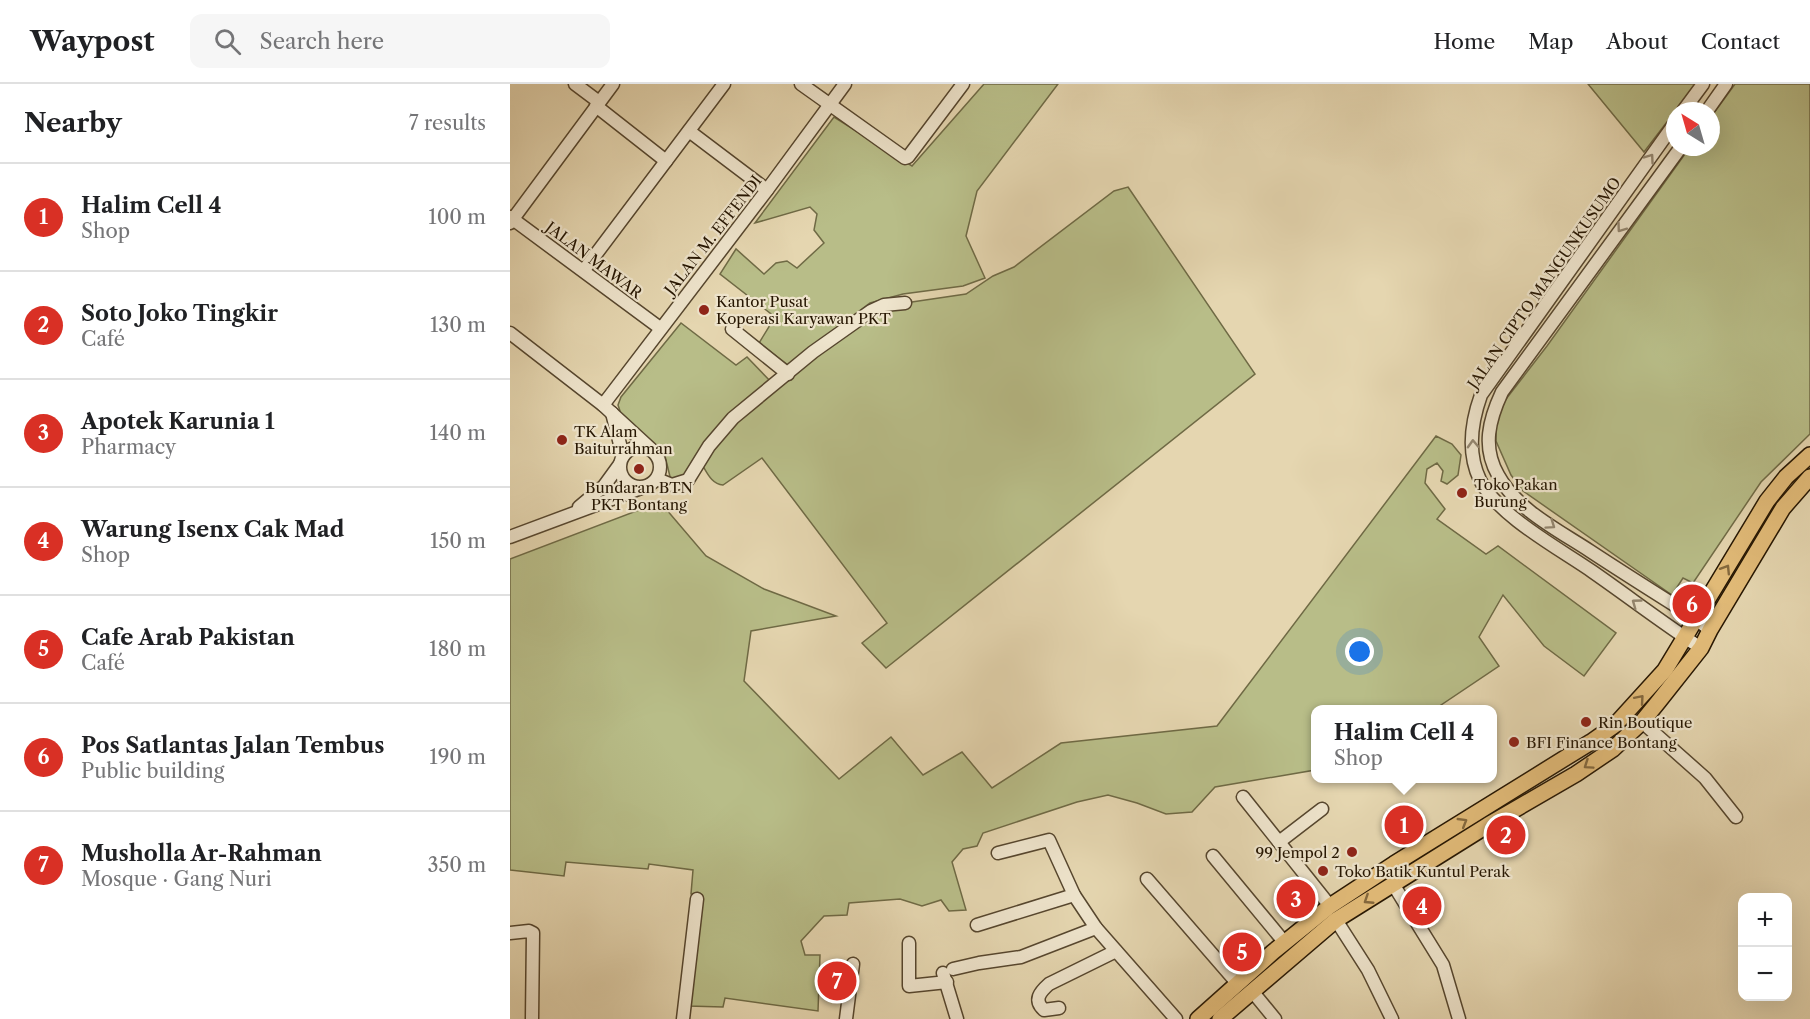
<!DOCTYPE html>
<html lang="en">
<head>
<meta charset="utf-8">
<style>
  :root { --surface:#fff; --page:#f6f6f6; --text:#202124; --muted:#757577; --line:#e0e0e0; --accent:#d93025 }
  body { margin:0; font-family:"Libre Caslon Text",serif; background:var(--page); color:var(--text) }
  .controls { position:absolute; right:18px; bottom:18px; display:grid; overflow:hidden; border-radius:12px; box-shadow:0 6px 24px #0002 }
  .controls button { width:54px; height:54px; display:grid; place-items:center; padding:0; border:0; border-bottom:2px solid var(--line); background:var(--surface); color:var(--text); font:30px sans-serif }
  .compass { position:absolute; left:1156px; top:18px; width:54px; height:54px; border-radius:50%; background:var(--surface); box-shadow:0 6px 24px #0002; rotate:323deg }
  .you { position:absolute; left:850px; top:568px; width:21px; height:21px; margin:-15px; border:4px solid #fff; border-radius:50%; background:#1a73e8; box-shadow:0 0 0 9px #1a73e833 }
  .badge { display:grid; place-items:center; width:39px; height:39px; border-radius:50%; background:var(--accent); color:#fff; font-size:20px; font-weight:700 }
  .pin { position:absolute; translate:-50% -50%; border:3px solid #fff; box-shadow:0 2px 6px #0006 }
  .popup { position:absolute; left:801px; top:621px; width:186px; height:78px; box-sizing:border-box; display:grid; place-content:center; border-radius:12px; background:var(--surface); filter:drop-shadow(0 2px 4px #0005); font-size:20px; white-space:nowrap; color:var(--muted) }
  .popup b { font-size:22px; color:var(--text) }
  .popup::after { content:''; position:absolute; left:50%; top:100%; margin-left:-12px; border:12px solid transparent; border-top-color:var(--surface) }
  .list { margin:0; padding:0; list-style:none }
  h2 { display:flex; justify-content:space-between; align-items:center; height:78px; margin:0; padding:0 24px; font-size:26px }
  h2 small { font-size:20px; font-weight:400; color:var(--muted) }
  .list li { display:grid; grid-template-columns:39px 1fr auto; gap:18px; align-items:center; box-sizing:border-box; height:108px; padding:0 24px; border-top:2px solid var(--line) }
  .list b { display:block; font-size:22px; white-space:nowrap }
  .list p { margin:0; font-size:20px; white-space:nowrap; color:var(--muted) }
  .list em { font-size:20px; font-style:normal; color:var(--muted) }
  .icon { flex:none; width:33px; height:33px; fill:none; stroke:currentColor; stroke-width:2; stroke-linecap:round; stroke-linejoin:round }
  .map { position:relative; flex:none; width:1300px; height:935px; overflow:hidden }
  header { display:flex; align-items:center; gap:36px; box-sizing:border-box; height:84px; padding:0 30px; background:var(--surface); border-bottom:2px solid var(--line) }
  header strong { font-size:28px }
  nav { display:flex; gap:33px; margin-inline-start:auto; font-size:21px }
  .search { width:420px; height:54px; background:var(--page); display:flex; align-items:center; gap:15px; box-sizing:border-box; padding:0 21px; border-radius:12px; color:var(--muted); font-size:22px }
  main { display:flex }
  aside { flex:1; background:var(--surface) }
  .map>svg:first-child { display:block }
  .green { fill:#b8bd88; stroke:#6f6a45; stroke-width:1.5 }
  .lines { fill:none; stroke-linecap:round; stroke-linejoin:round }
  .minor-casing { stroke:#56462e; stroke-width:15 }
  .major-casing { stroke:#261602; stroke-width:18 }
  .minor { stroke:#eee4cc; stroke-width:12 }
  .major { stroke:#e2bb78; stroke-width:15 }
  .oneway { stroke:#948771 }
  .oneway2 { stroke:#84683d }
  .poi-dot { fill:#8f2418; stroke:#eee4cc; stroke-width:2 }
  .labels { text-anchor:middle; dominant-baseline:central; stroke-width:4.5; stroke-linejoin:round; paint-order:stroke }
  .street-label { font-size:15px; fill:#261602; stroke:#eee4cc }
  .poi-label { font-size:15px; fill:#261602; stroke:#eee4cc; text-anchor:start }
</style>
</head>
<body>
<header>
<strong>Waypost</strong>
<div class="search"><svg class="icon" aria-label="search" viewBox="0 0 24 24"><circle cx="10" cy="10" r="6"/><path d="M15 15l6 6"/></svg>Search here</div>
<nav><a>Home</a><a>Map</a><a>About</a><a>Contact</a></nav>
</header>
<main>
<aside>
<h2>Nearby<small>7 results</small></h2>
<ul class="list">
<li><span class="badge">1</span><div><b>Halim Cell 4</b><p>Shop</p></div><em>100 m</em></li>
<li><span class="badge">2</span><div><b>Soto Joko Tingkir</b><p>Café</p></div><em>130 m</em></li>
<li><span class="badge">3</span><div><b>Apotek Karunia 1</b><p>Pharmacy</p></div><em>140 m</em></li>
<li><span class="badge">4</span><div><b>Warung Isenx Cak Mad</b><p>Shop</p></div><em>150 m</em></li>
<li><span class="badge">5</span><div><b>Cafe Arab Pakistan</b><p>Café</p></div><em>180 m</em></li>
<li><span class="badge">6</span><div><b>Pos Satlantas Jalan Tembus</b><p>Public building</p></div><em>190 m</em></li>
<li><span class="badge">7</span><div><b>Musholla Ar-Rahman</b><p>Mosque · Gang Nuri</p></div><em>350 m</em></li>
</ul>
</aside>
<div class="map">
<svg width="1300" height="935" viewBox="0 0 1300 935">
  <rect width="100%" height="100%" fill="#e5d6b0"/>
  <filter id="stains"><feTurbulence type="fractalNoise" baseFrequency=".00333" numOctaves="4"/><feColorMatrix values="0 0 0 0 .2 0 0 0 0 .09 0 0 0 0 .02 0 0 0 .5 -.17"/></filter>
  <radialGradient id="worn" r=".72"><stop offset=".6" stop-color="#630" stop-opacity="0"/><stop offset="1" stop-color="#630" stop-opacity=".3"/></radialGradient>
  <g class="green">
    <polygon points="474,0 548,0 467,107 456,152 475,194 453,202 393,210 360,219 278,281 249,259 265,233 210,190 226,165 254,190 266,179 277,177 287,184 314,159 304,146 307,130 300,123 245,139 324,33 402,82"/>
    <polygon points="1078,0 1186,0 1134,68"/>
    <polygon points="1225,0 1300,0 1300,350 1251,398 1183,499 1173,494 1162,511 1013,407 1001,391 986,357 986,328 1037,262 1180,63 1201,63 1201,33"/>
    <path d="M618 103 745 290 376 584 352 559 377 539 252 374 213 401C201 400 197 388 191 379L182 392 162 401 155 372 111 330 108 321 111 313 171 239 226 281 237 273 264 301 361 227 395 219 456 210 483 192 504 183 604 107Z"/>
    <polygon points="926,352 942,360 951,371 948,391 937,400 931,397 933,387 927,379 917,385 915,399 935,425 927,435 976,470 988,462 1106,549 1074,592 1034,562 993,511 969,553 989,582 925,625 806,626 805,686 705,703 682,728 656,730 627,719 598,711 567,718 473,749 467,762 453,765 442,778 456,826 439,827 431,816 412,822 390,815 339,819 337,831 314,832 291,857 295,871 310,871 308,927 215,914 213,923 178,922 191,812 181,810 183,786 139,780 138,785 56,778 54,792 0,786 0,475 150,418 196,472 254,505 326,532 241,547 234,597 329,695 381,653 413,691 452,668 482,704 551,659 707,642"/>
  </g>
  <g class="lines">
    <defs>
      <g id="minor">
        <polyline points="65,0 89,18"/>
        <polyline points="291,0 395,74 398,73 453,0"/>
        <polyline points="86,22 156,77"/>
        <polyline points="1173,27 1193,0"/>
        <polyline points="1197,27 1216,0"/>
        <path d="M1165 39 971 311C961 339 957 369 970 396 988 432 1050 465 1083 488 1119 513 1154 540 1191 564"/>
        <polyline points="179,47 257,106"/>
        <path d="M1171 63 992 308C979 336 972 363 988 391 1007 426 1048 446 1080 467 1115 490 1150 512 1185 534L1200 546"/>
        <polyline points="0,133 150,244"/>
        <polyline points="0,139 103,0"/>
        <polyline points="74,186 214,0"/>
        <polyline points="222,245 278,290"/>
        <polyline points="0,249 93,321 142,366"/>
        <polyline points="93,321 257,106 335,0"/>
        <polyline points="102,329 113,372"/>
        <circle cx="130" cy="383" r="20"/>
        <polyline points="147,395 162,401 178,396 199,362 223,334 303,268 361,227 374,221 395,219"/>
        <polyline points="69,423 94,402 110,380"/>
        <polyline points="0,453 134,403"/>
        <polyline points="1132,638 1195,694 1226,733"/>
        <polyline points="733,713 820,822"/>
        <polyline points="769,758 812,725"/>
        <polyline points="488,769 539,756 564,811 586,844 666,935"/>
        <polyline points="703,772 775,859"/>
        <polyline points="637,795 728,900"/>
        <polyline points="883,800 933,881 949,935"/>
        <polyline points="826,836 858,886 882,935"/>
        <polyline points="467,841 564,811"/>
        <polyline points="0,849 19,847 23,849 22,935"/>
        <polyline points="399,859 399,902 437,898"/>
        <polyline points="443,885 469,879 511,873 586,844"/>
        <polyline points="433,889 447,935"/>
        <polyline points="742,907 765,935"/>
        <path d="M549 924 534 926C523 916 530 908 539 900L606 867"/>
        <polyline points="173,935 187,815"/>
        <polyline points="336,935 343,880"/>
      </g>
      <g id="major">
        <polyline points="688,935 763,868 820,822 884,780 1081,658 1105,641 1155,586 1257,417 1276,393 1300,371"/>
        <polyline points="710,935 826,836 978,741 1066,690 1103,665 1132,638 1149,617 1191,564 1200,546 1273,424 1300,393"/>
      </g>
    </defs>
    <use href="#minor" class="minor-casing"/>
    <use href="#major" class="major-casing"/>
    <use href="#minor" class="minor"/>
    <use href="#major" class="major"/>
  </g>
  <defs><path id="oneway-chevron" d="M-2-3.5L2.5 0L-2 3.5" fill="none" stroke-width="1.6" stroke-linecap="round" stroke-linejoin="round" transform="scale(1.5)"/></defs>
  <g class="oneway">
    <use href="#oneway-chevron" transform="translate(1140 74) rotate(-55)"/>
    <use href="#oneway-chevron" transform="translate(1111 144) rotate(126)"/>
    <use href="#oneway-chevron" transform="translate(963 360) rotate(-92)"/>
    <use href="#oneway-chevron" transform="translate(1041 441) rotate(35)"/>
    <use href="#oneway-chevron" transform="translate(1126 519) rotate(-144)"/>
  </g>
  <g class="oneway2">
    <use href="#oneway-chevron" transform="translate(1216 485) rotate(-58)"/>
    <use href="#oneway-chevron" transform="translate(1130 615) rotate(-49)"/>
    <use href="#oneway-chevron" transform="translate(1078 681) rotate(146)"/>
    <use href="#oneway-chevron" transform="translate(953 738) rotate(-31)"/>
    <use href="#oneway-chevron" transform="translate(858 816) rotate(147)"/>
  </g>
  <g class="poi-dot">
    <circle cx="194" cy="226" r="6"/>
    <circle cx="52" cy="356" r="6"/>
    <circle cx="129" cy="385" r="6"/>
    <circle cx="952" cy="409" r="6"/>
    <circle cx="1076" cy="638" r="6"/>
    <circle cx="1004" cy="658" r="6"/>
    <circle cx="842" cy="768" r="6"/>
    <circle cx="813" cy="787" r="6"/>
  </g>
  <g class="labels">
    <g class="street-label">
      <text transform="translate(203 151) rotate(-52)">JALAN M. EFFENDI</text>
      <text transform="translate(84 176) rotate(37)">JALAN MAWAR</text>
      <text transform="translate(1034 199) rotate(-55)">JALAN CIPTO MANGUNKUSUMO</text>
    </g>
    <g class="poi-label">
      <text x="206" y="217">Kantor Pusat<tspan x="206" dy="17">Koperasi Karyawan PKT</tspan></text>
      <text x="64" y="347">TK Alam<tspan x="64" dy="17">Baiturrahman</tspan></text>
      <text x="964" y="400">Toko Pakan<tspan x="964" dy="17">Burung</tspan></text>
      <text x="129" y="403" text-anchor="middle">Bundaran BTN<tspan x="129" dy="17">PKT Bontang</tspan></text>
      <text x="1088" y="638">Rin Boutique</text>
      <text x="1016" y="658">BFI Finance Bontang</text>
      <text x="830" y="768" text-anchor="end">99 Jempol 2</text>
      <text x="825" y="787">Toko Batik Kuntul Perak</text>
    </g>
  </g>
  <rect width="100%" height="100%" filter="url(#stains)"/>
  <rect width="100%" height="100%" fill="url(#worn)"/>
</svg>
<div class="controls">
<button>+</button>
<button>−</button>
</div>
<svg class="compass" viewBox="-18 -18 36 36"><path d="M0-13l5 13h-10z" fill="#e53935"/><path d="M0 13l5-13h-10z" fill="#757577"/></svg>
<div class="you"></div>
<div class="pin badge" style="left:894px;top:741px">1</div>
<div class="popup"><b>Halim Cell 4</b>Shop</div>
<div class="pin badge" style="left:996px;top:751px">2</div>
<div class="pin badge" style="left:786px;top:815px">3</div>
<div class="pin badge" style="left:912px;top:822px">4</div>
<div class="pin badge" style="left:732px;top:868px">5</div>
<div class="pin badge" style="left:1182px;top:520px">6</div>
<div class="pin badge" style="left:327px;top:897px">7</div>
</div>
</main>
</body>
</html>
